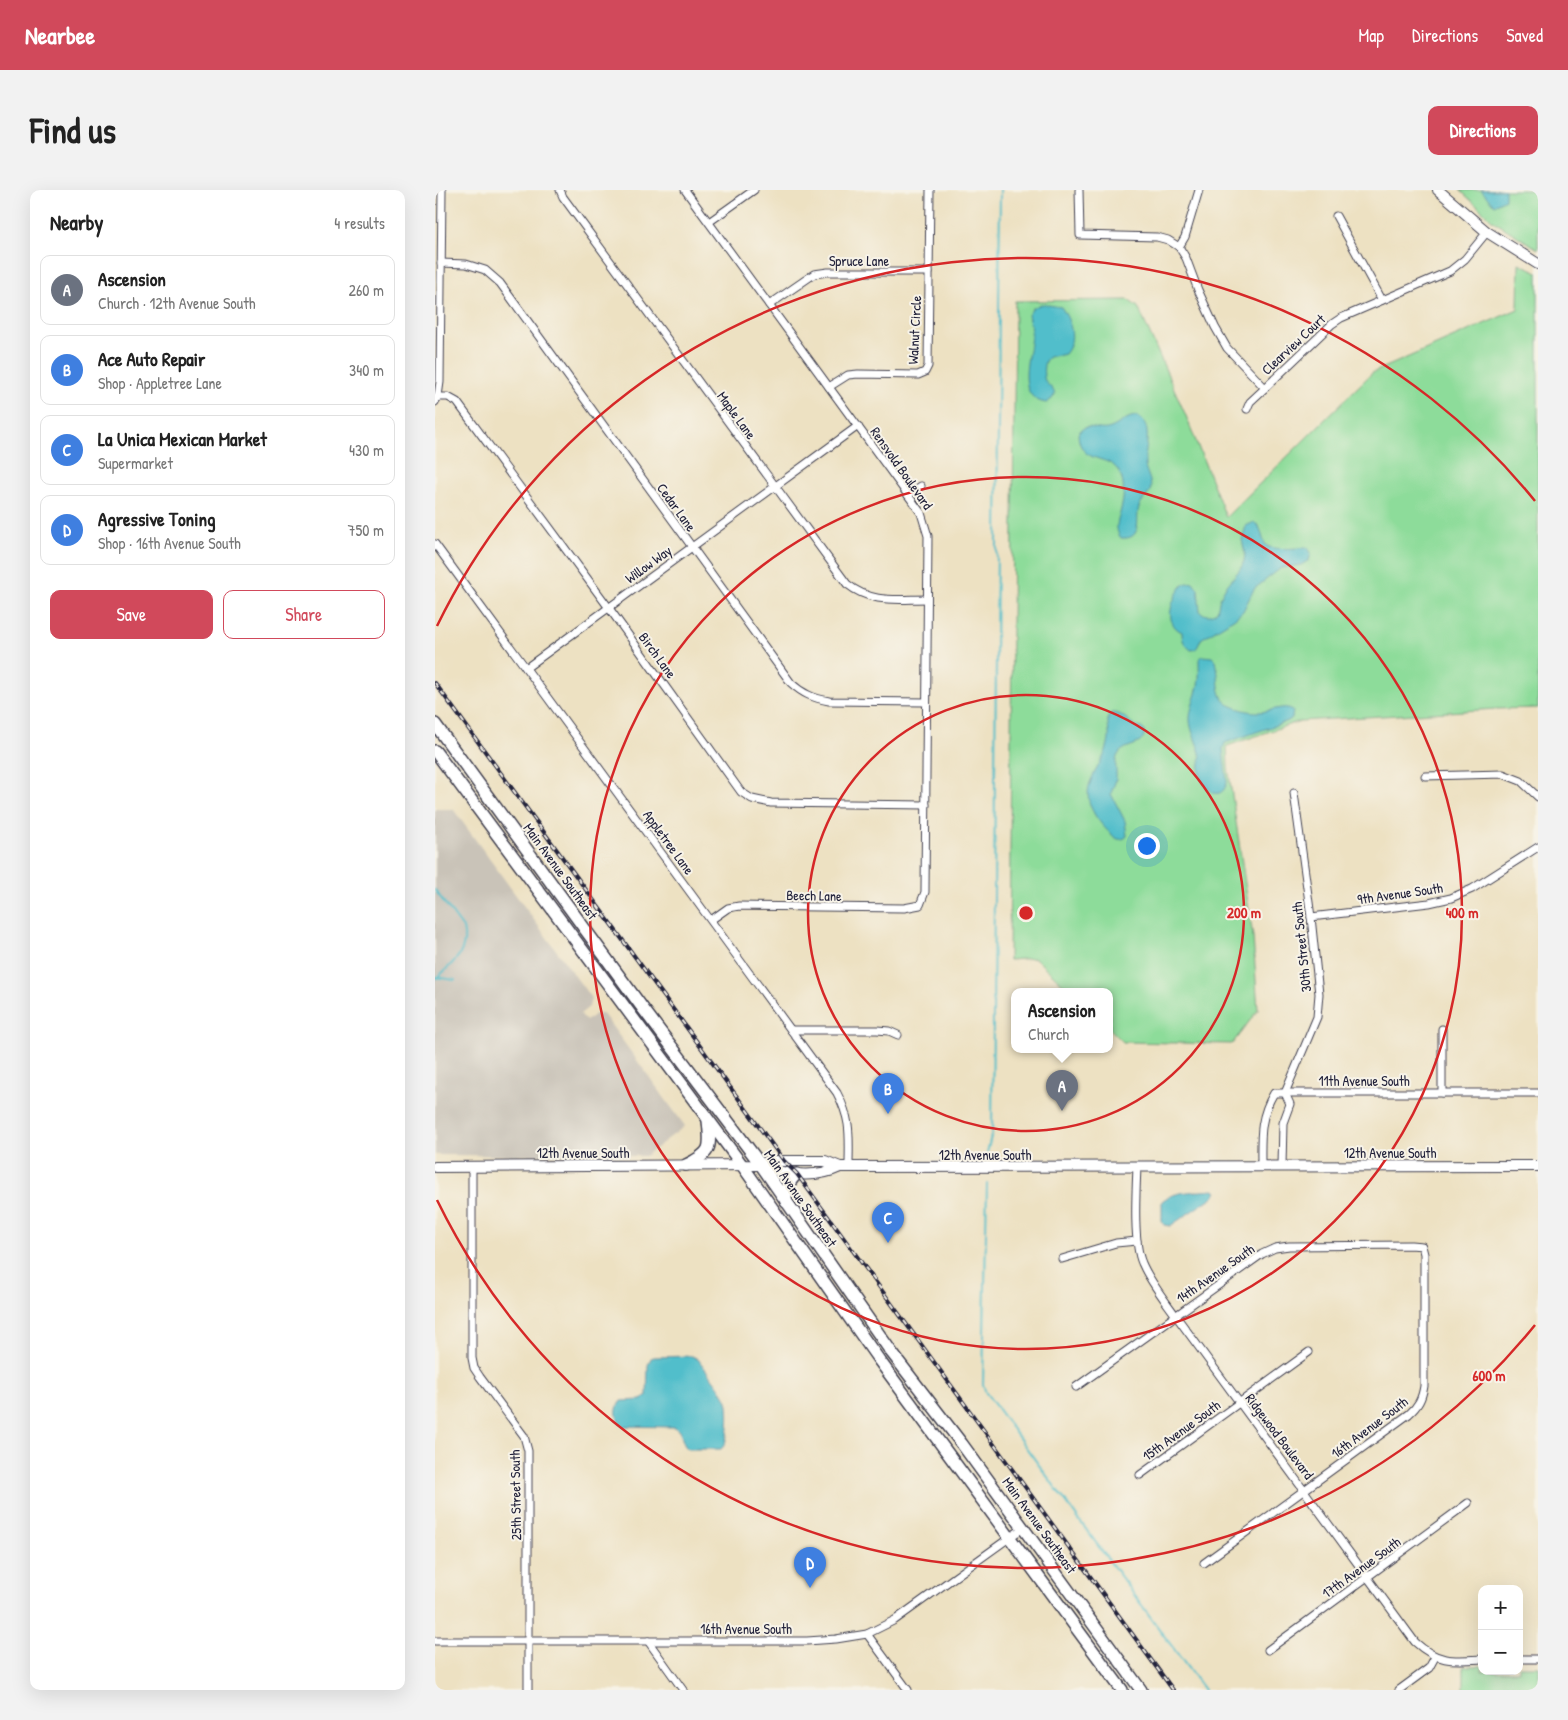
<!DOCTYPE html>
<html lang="en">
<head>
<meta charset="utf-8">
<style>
  :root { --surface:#fff; --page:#f2f2f2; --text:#222; --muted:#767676; --line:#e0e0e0; --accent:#d1495b }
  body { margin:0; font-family:"Patrick Hand",sans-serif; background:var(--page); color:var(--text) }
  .controls { position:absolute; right:15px; bottom:15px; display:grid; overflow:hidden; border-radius:10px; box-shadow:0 5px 20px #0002 }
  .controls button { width:45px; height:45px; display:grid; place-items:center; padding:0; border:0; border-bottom:1px solid var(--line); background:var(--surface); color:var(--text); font:25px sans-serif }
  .you { position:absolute; left:711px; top:655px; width:18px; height:18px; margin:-12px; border:4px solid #fff; border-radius:50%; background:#1a73e8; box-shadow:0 0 0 8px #1a73e833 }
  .badge { display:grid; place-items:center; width:32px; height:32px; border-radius:50%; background:var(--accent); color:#fff; font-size:16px; font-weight:700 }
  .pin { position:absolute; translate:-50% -41px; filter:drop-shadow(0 1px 2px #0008) }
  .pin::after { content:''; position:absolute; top:26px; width:18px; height:15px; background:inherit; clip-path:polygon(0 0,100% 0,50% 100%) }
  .popup { position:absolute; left:576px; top:798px; width:102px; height:65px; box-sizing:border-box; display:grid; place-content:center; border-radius:10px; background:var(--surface); filter:drop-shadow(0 1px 4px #0005); font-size:16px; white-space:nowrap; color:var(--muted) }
  .popup b { font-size:19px; color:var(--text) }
  .popup::after { content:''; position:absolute; left:50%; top:100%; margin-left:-10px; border:10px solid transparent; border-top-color:var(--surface) }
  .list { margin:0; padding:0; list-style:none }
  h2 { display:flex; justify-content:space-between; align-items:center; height:65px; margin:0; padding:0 20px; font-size:21px }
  h2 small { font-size:16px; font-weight:400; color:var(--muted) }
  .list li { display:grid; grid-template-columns:32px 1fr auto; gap:15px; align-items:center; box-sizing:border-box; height:70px; margin:0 10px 10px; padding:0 10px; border:1px solid var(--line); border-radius:10px }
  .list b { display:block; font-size:19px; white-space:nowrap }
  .list p { margin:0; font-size:16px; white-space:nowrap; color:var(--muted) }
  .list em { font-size:16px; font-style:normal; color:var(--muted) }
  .actions { display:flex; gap:10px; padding:15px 20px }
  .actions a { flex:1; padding:11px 0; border:1px solid var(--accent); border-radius:10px; text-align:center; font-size:18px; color:var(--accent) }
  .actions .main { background:var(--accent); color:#fff }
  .map { position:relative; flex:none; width:1103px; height:1500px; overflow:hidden; border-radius:10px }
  header { display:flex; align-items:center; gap:30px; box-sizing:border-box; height:70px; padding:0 25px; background:var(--accent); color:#fff }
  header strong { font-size:24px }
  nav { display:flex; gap:28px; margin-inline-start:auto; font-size:18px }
  .intro { display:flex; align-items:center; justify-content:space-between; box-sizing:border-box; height:120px; padding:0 30px }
  h1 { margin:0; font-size:35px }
  .button { padding:12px 22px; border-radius:10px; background:var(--accent); color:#fff; font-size:18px; font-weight:700 }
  main { display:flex; gap:30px; padding:0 30px }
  aside { flex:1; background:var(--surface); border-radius:10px; box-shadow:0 5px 20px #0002 }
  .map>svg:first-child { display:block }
  .industrial { fill:#c9c3b8 }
  .green { fill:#8ddc9a; stroke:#587f6a }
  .water { fill:#51becb; stroke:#3a7083 }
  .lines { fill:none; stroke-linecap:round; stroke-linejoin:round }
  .stream { stroke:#51becb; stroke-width:2 }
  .street-casing { stroke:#403f4f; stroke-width:9 }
  .secondary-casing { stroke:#403f4f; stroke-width:12 }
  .primary-casing { stroke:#403f4f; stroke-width:14 }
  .street { stroke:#fff; stroke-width:7 }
  .secondary { stroke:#fff; stroke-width:10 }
  .primary { stroke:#fff; stroke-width:11 }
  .rail-casing { stroke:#22223b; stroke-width:4 }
  .rail { stroke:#f7f3e8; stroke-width:2; stroke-dasharray:5.5; stroke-linecap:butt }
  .ring { fill:none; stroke:#d62828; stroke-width:2.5 }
  .labels { text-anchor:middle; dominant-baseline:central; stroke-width:4; stroke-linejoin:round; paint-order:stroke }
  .street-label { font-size:14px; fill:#22223b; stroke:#f7f3e8 }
  .centre { fill:#d62828; stroke:#f7f3e8; stroke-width:2.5 }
  .ring-label { font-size:15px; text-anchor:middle; font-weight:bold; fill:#d62828; stroke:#f7f3e8; stroke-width:4; stroke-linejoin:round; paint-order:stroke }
</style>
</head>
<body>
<header>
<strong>Nearbee</strong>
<nav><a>Map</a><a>Directions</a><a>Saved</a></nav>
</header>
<div class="intro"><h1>Find us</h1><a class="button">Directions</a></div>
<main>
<aside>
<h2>Nearby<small>4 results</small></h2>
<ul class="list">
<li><span class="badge" style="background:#6b7280">A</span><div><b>Ascension</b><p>Church · 12th Avenue South</p></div><em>260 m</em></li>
<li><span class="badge" style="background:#3f7fe0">B</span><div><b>Ace Auto Repair</b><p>Shop · Appletree Lane</p></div><em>340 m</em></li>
<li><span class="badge" style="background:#3f7fe0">C</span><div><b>La Unica Mexican Market</b><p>Supermarket</p></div><em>430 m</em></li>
<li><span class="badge" style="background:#3f7fe0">D</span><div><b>Agressive Toning</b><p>Shop · 16th Avenue South</p></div><em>750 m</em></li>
</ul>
<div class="actions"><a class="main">Save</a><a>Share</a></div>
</aside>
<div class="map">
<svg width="1103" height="1500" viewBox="0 0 1103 1500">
  <rect width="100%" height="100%" fill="#f7f3e8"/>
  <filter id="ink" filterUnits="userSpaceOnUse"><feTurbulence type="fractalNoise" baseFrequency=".02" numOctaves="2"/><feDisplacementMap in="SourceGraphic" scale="10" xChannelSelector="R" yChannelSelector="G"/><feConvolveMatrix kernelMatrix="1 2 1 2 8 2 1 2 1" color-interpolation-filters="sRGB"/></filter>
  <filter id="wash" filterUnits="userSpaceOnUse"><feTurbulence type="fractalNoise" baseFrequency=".0096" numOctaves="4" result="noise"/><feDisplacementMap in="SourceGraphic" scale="20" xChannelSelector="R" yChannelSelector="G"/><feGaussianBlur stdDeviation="1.12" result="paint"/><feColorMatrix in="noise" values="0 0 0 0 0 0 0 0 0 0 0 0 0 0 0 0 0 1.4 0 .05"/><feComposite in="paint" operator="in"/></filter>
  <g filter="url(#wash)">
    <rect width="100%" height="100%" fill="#ede1c2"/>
    <polygon class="industrial" points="0,619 18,619 156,808 154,817 145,824 151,831 160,824 168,824 250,936 210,966 0,965"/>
    <g class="green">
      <polygon points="1025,0 1103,0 1103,59 1058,31"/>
      <polygon points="1084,73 1103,82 1103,518 1061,519 865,531 792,556 793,578 818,747 823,820 797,854 688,852 675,839 674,802 636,802 600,768 574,770 580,111 693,110 703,117 751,226 791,327 937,183 1083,119"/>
      <polygon points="1029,1476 1047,1476 1047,1481 1084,1481 1084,1476 1103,1476 1103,1500 1029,1500"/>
    </g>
    <g class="water">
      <polygon points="1046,0 1070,0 1070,9 1059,15"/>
      <path d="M606 114 626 117C636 131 642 150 630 164 625 166 618 165 614 167 607 170 608 185 610 191 613 196 618 198 620 204L617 209 611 213C579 208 595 166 596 145 596 138 595 132 593 125L598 118Z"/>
      <path d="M701 226C720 233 709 260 710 275 711 282 716 290 716 297 715 305 706 310 704 317 700 328 709 350 686 348 678 337 684 330 686 319 689 309 690 294 685 284 676 262 645 277 643 244 651 231 660 241 672 239 683 237 689 227 701 226Z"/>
      <path d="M819 333 823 335C827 341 827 348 830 354 835 362 864 357 873 358L876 363 874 370 866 375 846 378 819 399 808 421 800 428 766 449C763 455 763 460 756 460 749 454 747 451 747 442 727 433 737 407 749 394L758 392 763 399 765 421C771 427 776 426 782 421L785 408 790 398 806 378 809 371 810 364 807 350 811 336 815 334Z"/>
      <path d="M768 466 777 467 781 471C784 482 782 499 788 509 790 513 794 515 797 516 806 520 815 522 824 522 835 522 849 514 858 520L857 528 853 531 790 553 788 559 792 593C785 614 769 599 765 585 763 577 767 570 765 563 762 552 755 540 755 529 755 519 761 506 763 496 765 487 764 478 764 469Z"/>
      <path d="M676 523C687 522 690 529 698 534 702 537 706 537 709 540 711 557 694 553 685 562 678 570 682 579 681 589 680 594 677 599 676 604L690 631 692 646C686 652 681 649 676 644 662 631 648 612 655 593 660 579 670 568 673 554 676 544 672 536 673 527Z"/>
      <path d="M779 1000 782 1002 779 1006 735 1036 729 1035 727 1032V1011C739 1000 763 1002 779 1000Z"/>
      <path d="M257 1166 263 1169C269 1178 290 1203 292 1211 295 1220 294 1254 286 1259H253C245 1253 249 1242 239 1237L187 1236C180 1229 180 1218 186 1211L207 1210 212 1206 213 1175 216 1168 219 1167Z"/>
    </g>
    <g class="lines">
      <g class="stream">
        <path d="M0 700 28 738C34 763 18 772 2 788"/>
        <polyline points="0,787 20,790"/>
        <polyline points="552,963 557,942 565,0"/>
        <polyline points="552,994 548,1195 551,1203 769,1500"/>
      </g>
    </g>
  </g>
  <g filter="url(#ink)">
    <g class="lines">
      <defs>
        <g id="street">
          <path d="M125 0 128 7 412 394C437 414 461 409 492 409"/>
          <polyline points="250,0 486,323 493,346 490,702 485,715 469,718 304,716 293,718 276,730"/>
          <polyline points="644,0 645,45 722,47 733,50 744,57 751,68 763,100 780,137 792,158 830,198 897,134 906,128 1015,81 1030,69 1052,42"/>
          <polyline points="901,26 947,110"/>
          <polyline points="274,32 319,0"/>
          <polyline points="744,57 750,47 764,0"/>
          <path d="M6 73 31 74 50 80 65 93 356 493C368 504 378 508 394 511L491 512"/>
          <polyline points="334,115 379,84 393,82 494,82"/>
          <polyline points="394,197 413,185 423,184 483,185 490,182 493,176 495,0"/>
          <polyline points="0,207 13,207 22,212 174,418 306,602 317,609 336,613 491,615"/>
          <polyline points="0,212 3,206 5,192 7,0"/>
          <polyline points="812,219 815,212 830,198"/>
          <polyline points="473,305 486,296"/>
          <path d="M0 354 402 903C417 931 414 947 414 977"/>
          <polyline points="91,478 423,236"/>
          <polyline points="990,586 1068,584 1086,591 1103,607"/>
          <polyline points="876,727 994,713 1016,708 1037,699 1103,657"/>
          <polyline points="1007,839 1007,903"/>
          <polyline points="356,840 442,840 454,841 463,845"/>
          <path d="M826 976C826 948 824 928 839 903H1103"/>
          <polyline points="847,976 848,933 855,914 850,903 882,827 884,804 876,727 859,603"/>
          <polyline points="37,977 37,1168 39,1178 45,1187 89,1246 93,1261 93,1500"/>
          <path d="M702 977C701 1001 698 1053 707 1073 715 1092 729 1109 741 1126L980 1452C1003 1473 1018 1471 1047 1469"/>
          <polyline points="627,1069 681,1053 702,1051"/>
          <path d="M641 1197 827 1064 840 1058 854 1056 976 1055 987 1056 989 1064V1196C987 1209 983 1216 974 1224L769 1373"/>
          <polyline points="705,1285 874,1162"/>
          <polyline points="432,1444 473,1500"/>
          <polyline points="0,1451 372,1451 401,1449 432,1444 460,1430 588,1338"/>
          <polyline points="213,1451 248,1500"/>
          <polyline points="833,1460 1033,1313"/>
          <polyline points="1084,1469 1103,1469"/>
          <polyline points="964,1500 994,1478 1000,1467"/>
        </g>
        <g id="secondary">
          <polyline points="1003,0 1052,42 1103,74"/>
          <path d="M326 975C350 985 380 989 405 977"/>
          <polyline points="0,977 326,975 334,971 390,971 405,977 1103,976"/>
        </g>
        <g id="primary">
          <polyline points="0,534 209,820 326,975 457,1163 527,1254 706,1500"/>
          <polyline points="0,561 307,975 444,1170 687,1500"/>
          <path d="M251 975C277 962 276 959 273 931"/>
          <path d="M351 1012C351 1000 352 993 362 984"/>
        </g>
      </defs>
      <use href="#street" class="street-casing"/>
      <use href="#secondary" class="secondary-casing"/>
      <use href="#primary" class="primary-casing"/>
      <use href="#street" class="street"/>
      <use href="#secondary" class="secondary"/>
      <use href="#primary" class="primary"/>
      <defs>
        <polyline id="rail" points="0,493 349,971 362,984 738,1500"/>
      </defs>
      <use href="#rail" class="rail-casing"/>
      <use href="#rail" class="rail"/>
    </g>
  </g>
  <g class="ring">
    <circle cx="591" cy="723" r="218"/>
    <circle cx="591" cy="723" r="436"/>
    <path d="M1100 1135A655 655 0 0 1 2 1010M2 436A655 655 0 0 1 1100 311"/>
  </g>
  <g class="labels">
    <g class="street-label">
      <text x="424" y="70">Spruce Lane</text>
      <text transform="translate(479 140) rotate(-87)">Walnut Circle</text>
      <text transform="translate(858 154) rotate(-43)">Clearview Court</text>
      <text transform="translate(302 225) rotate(54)">Maple Lane</text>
      <text transform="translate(467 278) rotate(55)">Rensvold Boulevard</text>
      <text transform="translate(242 317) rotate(54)">Cedar Lane</text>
      <text transform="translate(213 374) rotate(-36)">Willow Way</text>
      <text transform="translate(223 465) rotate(54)">Birch Lane</text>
      <text transform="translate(234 652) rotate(54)">Appletree Lane</text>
      <text transform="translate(126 681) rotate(54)">Main Avenue Southeast</text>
      <text transform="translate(965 703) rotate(-8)">9th Avenue South</text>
      <text transform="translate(379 705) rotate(1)">Beech Lane</text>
      <text transform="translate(866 757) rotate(-96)">30th Street South</text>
      <text x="929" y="890">11th Avenue South</text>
      <text x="148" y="962">12th Avenue South</text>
      <text x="955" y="962">12th Avenue South</text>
      <text x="550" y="964">12th Avenue South</text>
      <text transform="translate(366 1008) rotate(55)">Main Avenue Southeast</text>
      <text transform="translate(780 1083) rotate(-35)">14th Avenue South</text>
      <text transform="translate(934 1237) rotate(-37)">16th Avenue South</text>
      <text transform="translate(746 1240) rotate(-36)">15th Avenue South</text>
      <text transform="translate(845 1246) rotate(53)">Ridgewood Boulevard</text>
      <text transform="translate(80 1305) rotate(-91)">25th Street South</text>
      <text transform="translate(605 1335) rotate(54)">Main Avenue Southeast</text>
      <text transform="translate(926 1377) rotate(-36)">17th Avenue South</text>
      <text x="311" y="1438">16th Avenue South</text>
    </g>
  </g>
  <circle cx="591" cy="723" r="8" class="centre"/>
  <g class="ring-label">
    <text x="809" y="728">200 m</text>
    <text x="1027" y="728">400 m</text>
    <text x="1054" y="1191">600 m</text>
  </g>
</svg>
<div class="controls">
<button>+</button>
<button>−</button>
</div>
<div class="you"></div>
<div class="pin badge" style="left:627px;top:921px;background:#6b7280">A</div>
<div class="popup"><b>Ascension</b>Church</div>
<div class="pin badge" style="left:453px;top:924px;background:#3f7fe0">B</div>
<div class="pin badge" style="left:453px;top:1053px;background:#3f7fe0">C</div>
<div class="pin badge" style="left:375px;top:1398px;background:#3f7fe0">D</div>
</div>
</main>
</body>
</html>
